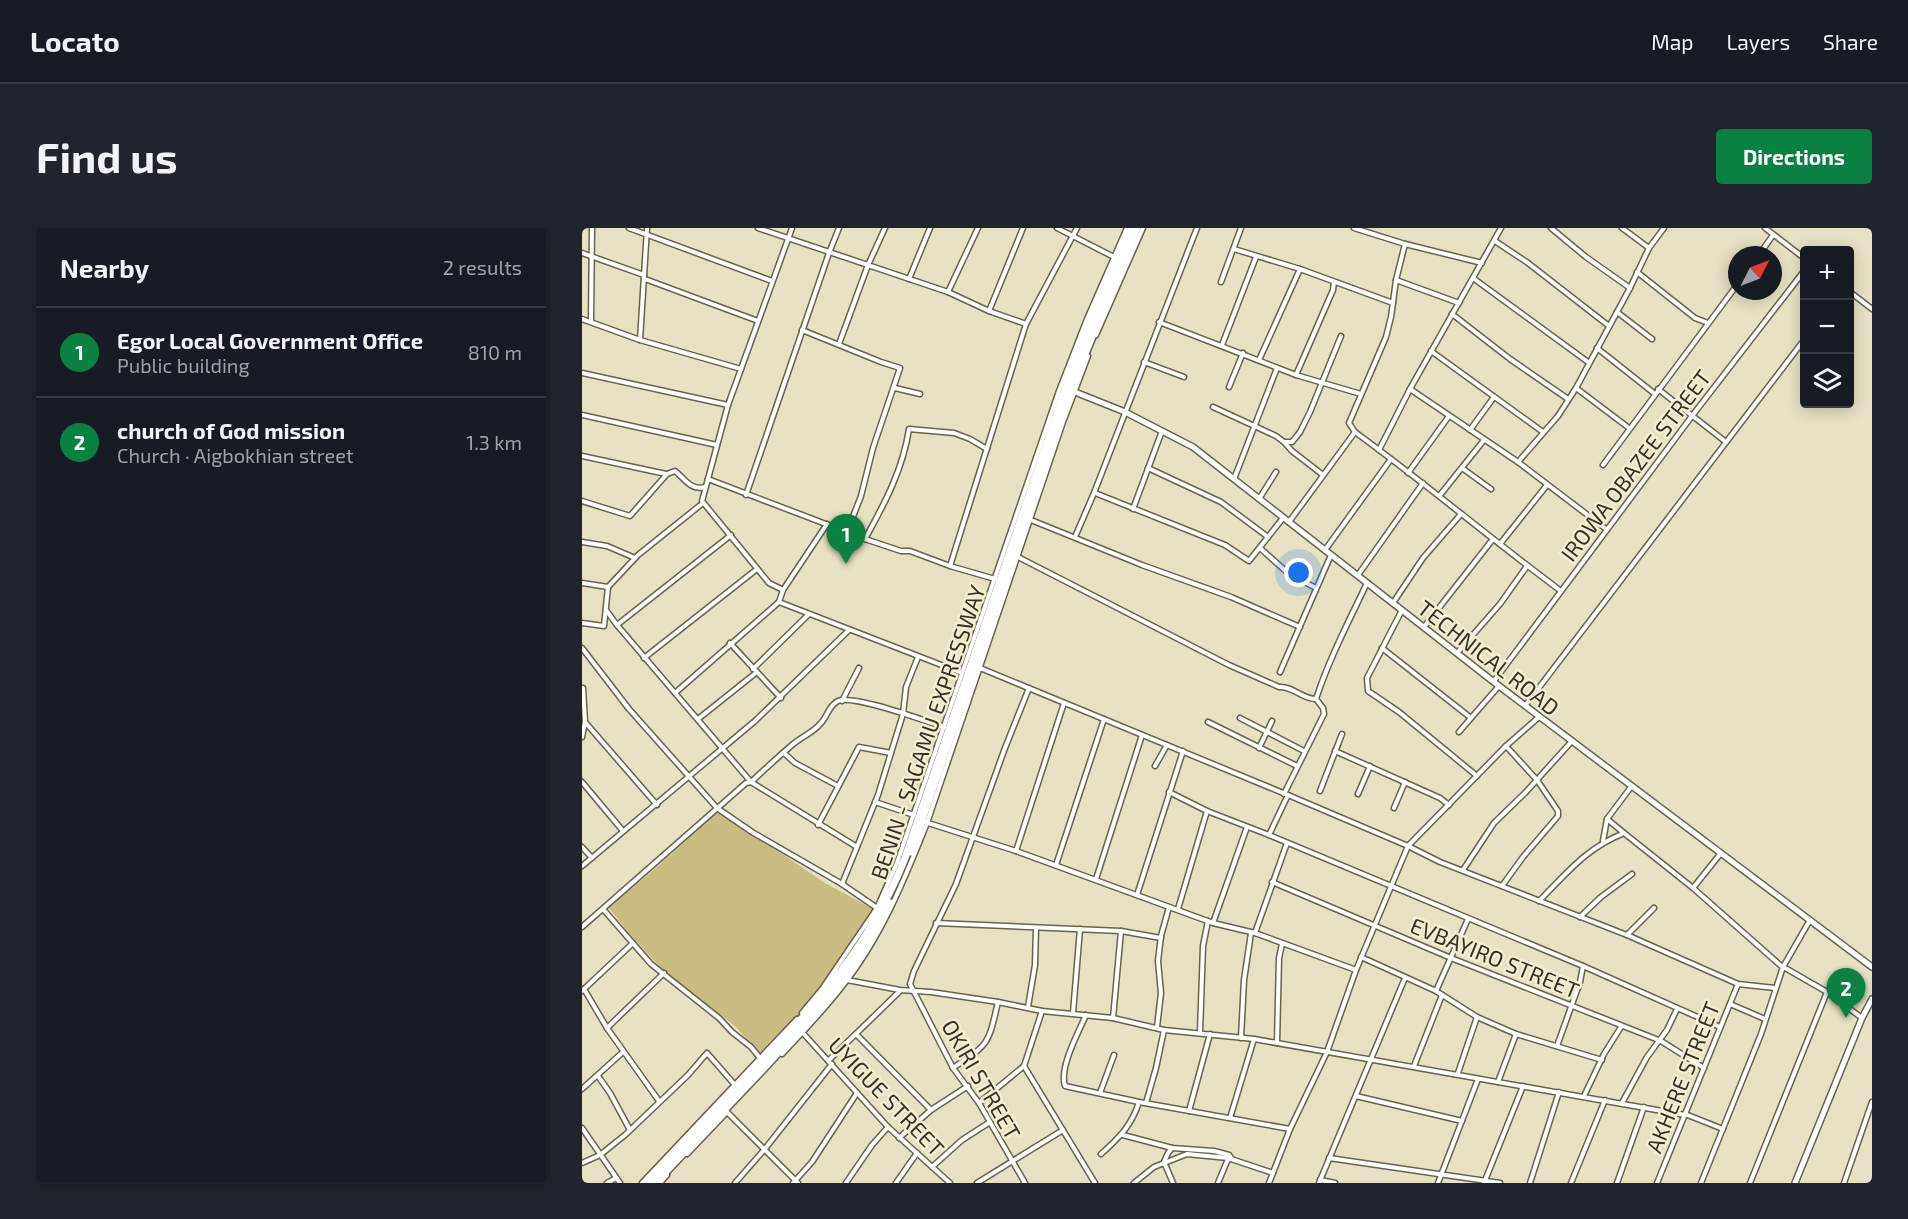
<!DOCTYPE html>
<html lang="en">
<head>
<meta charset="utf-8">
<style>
  :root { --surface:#171b24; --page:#20242c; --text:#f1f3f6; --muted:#9ea1a6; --line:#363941; --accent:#0b8043 }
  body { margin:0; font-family:"Exo 2",sans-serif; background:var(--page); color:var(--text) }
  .controls { position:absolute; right:18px; top:18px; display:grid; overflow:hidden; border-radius:6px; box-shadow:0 3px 15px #0003 }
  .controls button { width:54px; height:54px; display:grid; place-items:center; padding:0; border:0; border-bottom:2px solid var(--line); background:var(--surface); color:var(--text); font:30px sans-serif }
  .compass { position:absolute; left:1146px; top:18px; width:54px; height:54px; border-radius:50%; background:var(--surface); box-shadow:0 3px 15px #0003; rotate:48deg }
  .you { position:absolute; left:717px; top:345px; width:21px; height:21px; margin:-15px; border:4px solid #fff; border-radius:50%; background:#1a73e8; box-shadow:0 0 0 9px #1a73e833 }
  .badge { display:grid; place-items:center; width:39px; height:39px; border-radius:50%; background:var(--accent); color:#fff; font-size:20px; font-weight:700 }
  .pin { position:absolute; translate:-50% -50px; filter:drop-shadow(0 2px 3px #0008) }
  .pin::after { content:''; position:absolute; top:32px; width:21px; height:18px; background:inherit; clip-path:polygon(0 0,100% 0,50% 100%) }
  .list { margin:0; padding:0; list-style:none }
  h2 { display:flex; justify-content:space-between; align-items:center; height:78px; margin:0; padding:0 24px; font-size:26px }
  h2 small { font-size:20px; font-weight:400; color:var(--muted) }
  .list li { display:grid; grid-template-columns:39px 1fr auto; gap:18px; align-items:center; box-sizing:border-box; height:90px; padding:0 24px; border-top:2px solid var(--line) }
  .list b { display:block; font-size:22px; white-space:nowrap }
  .list p { margin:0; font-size:20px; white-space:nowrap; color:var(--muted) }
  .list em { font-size:20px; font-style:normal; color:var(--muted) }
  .icon { flex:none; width:33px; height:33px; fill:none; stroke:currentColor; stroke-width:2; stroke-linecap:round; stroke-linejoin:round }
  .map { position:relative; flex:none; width:1290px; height:955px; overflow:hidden; border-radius:6px }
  header { display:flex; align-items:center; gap:36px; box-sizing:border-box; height:84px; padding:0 30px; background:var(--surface); border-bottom:2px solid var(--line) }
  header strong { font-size:28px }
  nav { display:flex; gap:33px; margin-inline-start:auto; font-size:21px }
  .intro { display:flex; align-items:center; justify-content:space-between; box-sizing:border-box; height:144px; padding:0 36px }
  h1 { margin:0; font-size:42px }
  .button { padding:15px 27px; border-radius:6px; background:var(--accent); color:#fff; font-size:21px; font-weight:700 }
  main { display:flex; gap:36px; padding:0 36px }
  aside { flex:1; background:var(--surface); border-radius:6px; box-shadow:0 3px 15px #0003 }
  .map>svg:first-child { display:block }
  .green { fill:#c8bc81 }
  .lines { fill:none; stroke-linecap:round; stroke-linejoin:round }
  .street-casing { stroke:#68634b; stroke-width:7 }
  .secondary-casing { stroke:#68634b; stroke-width:8 }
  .highway-casing { stroke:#68634b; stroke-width:10 }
  .street { stroke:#fff; stroke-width:4 }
  .secondary { stroke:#fff; stroke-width:5 }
  .highway { stroke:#fff; stroke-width:7 }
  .labels { text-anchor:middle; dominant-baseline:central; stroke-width:5; stroke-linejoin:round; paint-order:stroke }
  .street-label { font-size:22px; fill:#343228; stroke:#f3eed2 }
</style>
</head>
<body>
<header>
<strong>Locato</strong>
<nav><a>Map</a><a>Layers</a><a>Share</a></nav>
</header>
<div class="intro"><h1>Find us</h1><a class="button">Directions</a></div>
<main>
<aside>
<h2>Nearby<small>2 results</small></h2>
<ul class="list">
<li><span class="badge">1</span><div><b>Egor Local Government Office</b><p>Public building</p></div><em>810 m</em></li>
<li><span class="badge">2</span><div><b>church of God mission</b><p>Church · Aigbokhian street</p></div><em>1.3 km</em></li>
</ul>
</aside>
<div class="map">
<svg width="1290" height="955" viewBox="0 0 1290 955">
  <rect width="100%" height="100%" fill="#e6e1c5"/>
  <polygon class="green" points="137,583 243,655 295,683 265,731 222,788 181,830 154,799 99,757 75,736 46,704 26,679 66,647"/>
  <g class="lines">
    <defs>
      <g id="street">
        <polyline points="47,0 190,53"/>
        <polyline points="176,0 366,64 407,83 444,96"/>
        <polyline points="475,0 532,29"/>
        <polyline points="772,0 823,16 900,35"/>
        <polyline points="969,0 1004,29 1048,60"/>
        <polyline points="1040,0 1067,20"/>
        <polyline points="1183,0 1222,30"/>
        <polyline points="913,13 946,35 1027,98"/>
        <path d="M823 16 814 52 809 89 804 109 767 195 773 204C843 255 909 311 979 363"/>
        <polyline points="652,21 718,41 811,75"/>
        <polyline points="0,25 62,47"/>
        <polyline points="1177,27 1191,7"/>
        <polyline points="1055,44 1113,90 1126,95"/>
        <polyline points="891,50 1006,134"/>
        <polyline points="63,51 176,93"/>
        <polyline points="327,51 348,0"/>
        <polyline points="814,52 877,75"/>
        <polyline points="639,54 659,0"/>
        <polyline points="366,64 396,0"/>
        <polyline points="1268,64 1290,81"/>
        <polyline points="407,83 441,0"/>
        <polyline points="1035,84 1070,111"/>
        <polyline points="870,86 928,131 986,171"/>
        <polyline points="0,91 58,112 159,141"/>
        <polyline points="9,93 10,0"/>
        <polyline points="577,94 714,147 779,166"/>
        <polyline points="220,102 299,134 318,140 291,220 279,268 265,304"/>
        <polyline points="514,107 561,0"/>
        <polyline points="58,112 65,0"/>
        <polyline points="257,116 286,37 303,0"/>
        <polyline points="640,117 674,29"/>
        <polyline points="1015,120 1073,166"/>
        <polyline points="849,123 961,204"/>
        <polyline points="677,132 718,41"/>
        <polyline points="562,134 602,149"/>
        <polyline points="0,145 146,177"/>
        <polyline points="714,147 751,62 752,54"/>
        <polyline points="647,159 661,125"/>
        <polyline points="313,160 338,166"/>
        <polyline points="994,160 1047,200"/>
        <polyline points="828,161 936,234 1024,301"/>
        <polyline points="1076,161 1144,214"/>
        <polyline points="631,179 694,208 702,214 710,214 718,204 728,184 759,108"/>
        <polyline points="0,187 135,217"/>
        <polyline points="888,202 912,169"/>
        <polyline points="702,214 710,223 741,247"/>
        <polyline points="797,222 828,161 919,0"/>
        <polyline points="0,228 84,246"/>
        <polyline points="936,234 976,188 994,160 1048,60 1067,20 1082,0"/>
        <polyline points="1021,237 1155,57"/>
        <polyline points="566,240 639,274 686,309"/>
        <polyline points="880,240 909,261"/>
        <polyline points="826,245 867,188"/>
        <polyline points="126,251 283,311 319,323 328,323 368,338 413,351"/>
        <polyline points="652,251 695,140"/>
        <polyline points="513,265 643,317 667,333 701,290"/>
        <polyline points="164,267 247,25 257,0"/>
        <polyline points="858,267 902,212"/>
        <polyline points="677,271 694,244"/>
        <path d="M0 273 48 288 85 246 93 243C103 251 109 263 123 259"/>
        <polyline points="551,281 580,203"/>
        <polyline points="449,292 560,337 649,369 718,399"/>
        <polyline points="707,294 773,204"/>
        <polyline points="493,309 512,265 615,0"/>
        <path d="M283 311C303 275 321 241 327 201L372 205 388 211 405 221"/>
        <polyline points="0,314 25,318 53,330"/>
        <polyline points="918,316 965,257"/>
        <polyline points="678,320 707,346 734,360"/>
        <polyline points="743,322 809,231"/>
        <path d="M436 329 647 437 697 459C711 458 720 471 734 471"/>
        <polyline points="368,338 444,96 495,0"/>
        <polyline points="776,347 841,255"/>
        <polyline points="0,355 26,359 56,327 121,275"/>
        <polyline points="201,362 187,355 120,273 146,177 210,0"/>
        <polyline points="197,374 380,445"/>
        <polyline points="811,375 841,330 879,286"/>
        <polyline points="24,382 35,397 149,307"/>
        <polyline points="820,382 785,450 786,463 817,484 895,548"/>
        <polyline points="0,395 22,398 26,359"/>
        <polyline points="35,397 93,465 197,374 201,362 245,296"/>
        <polyline points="842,399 911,311"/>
        <polyline points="148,415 199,470"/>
        <polyline points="0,420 47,481 135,580 170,604 260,656 295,680"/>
        <polyline points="800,420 889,490 917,458"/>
        <polyline points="875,425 918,376 945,338"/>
        <polyline points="62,430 175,341"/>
        <polyline points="398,440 706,567 826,618 858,634 1045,707 1156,756 1193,760"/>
        <polyline points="171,441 226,387"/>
        <polyline points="698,444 749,327"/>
        <polyline points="912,453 1110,188 1222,43"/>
        <polyline points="93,465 169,554 275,619"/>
        <polyline points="260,473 277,440"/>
        <polyline points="943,478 1222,112"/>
        <polyline points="658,490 722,523"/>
        <polyline points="116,491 175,444"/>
        <polyline points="3,494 75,577"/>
        <polyline points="626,494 715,538"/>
        <polyline points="877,504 889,490"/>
        <polyline points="0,509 3,494 1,460"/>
        <polyline points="677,520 690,493"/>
        <polyline points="753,523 858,570 867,577"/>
        <polyline points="202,525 213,535 256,558"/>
        <polyline points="573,538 585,517"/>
        <polyline points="0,554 41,603"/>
        <polyline points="738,563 760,506"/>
        <polyline points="587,564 625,583 687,607 1001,738 1138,799"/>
        <path d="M702 566 742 486 741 480 734 471C747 431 767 393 785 355"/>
        <polyline points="776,566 788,538"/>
        <polyline points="293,574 332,587"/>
        <polyline points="812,580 823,554"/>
        <polyline points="1025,591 1049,559"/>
        <polyline points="343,594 434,623 631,695 673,705 774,742 745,824 708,901 687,955"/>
        <polyline points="236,597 277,519 309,525"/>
        <polyline points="687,607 706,567"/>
        <polyline points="1021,613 1025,591 1042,605"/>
        <polyline points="0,619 10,630"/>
        <polyline points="434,623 482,475"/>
        <polyline points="474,637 522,491"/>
        <polyline points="0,638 173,493 267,402"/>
        <polyline points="881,642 912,595 944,564 990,513"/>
        <polyline points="514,651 560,507"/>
        <polyline points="690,654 869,730 1079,813 1122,840"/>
        <polyline points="260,656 296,567 321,486 324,459 336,429"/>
        <polyline points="920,658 941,629 976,588 976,583 955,552 924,518"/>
        <polyline points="1111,660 1139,625"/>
        <polyline points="555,667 601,523"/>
        <path d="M957 673C986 644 1003 621 1042 605L1111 660 1198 737 1245 764 1280 790"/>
        <polyline points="21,681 69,736 137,790 150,804 169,819 178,830"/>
        <polyline points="596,681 625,583"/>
        <polyline points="998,689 1019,669 1050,646"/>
        <polyline points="354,695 539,703 579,710"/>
        <polyline points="631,695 665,599"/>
        <path d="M0 699 164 555 169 554C182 542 196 529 210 517 219 509 231 505 239 495 245 489 247 477 256 473 271 466 343 493 362 499"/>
        <polyline points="673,705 705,615"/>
        <polyline points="1045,707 1072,680"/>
        <polyline points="779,729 854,763 895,789 934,806 1020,832"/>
        <polyline points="774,742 826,618 924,518 957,489"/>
        <polyline points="265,752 318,762 349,764 416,774 460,783 531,790 582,802 672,811 1103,887"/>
        <polyline points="2,761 25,800 77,873"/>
        <polyline points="0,763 51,715"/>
        <polyline points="854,763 886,691"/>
        <polyline points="1148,776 1183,791"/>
        <polyline points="446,779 453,737 454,700"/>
        <polyline points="220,785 240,761 295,680 315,635 477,163 505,91 545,0"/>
        <polyline points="491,785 498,701"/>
        <path d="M504 787C496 805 477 840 483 858L557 874 708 901"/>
        <polyline points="531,790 539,703"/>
        <polyline points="575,799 579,765 576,733 579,708 587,679"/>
        <polyline points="25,800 82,745"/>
        <polyline points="220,804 306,899 368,955"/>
        <polyline points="618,804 621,718 626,693"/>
        <polyline points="274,806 349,882"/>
        <polyline points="659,810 662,752 669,705"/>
        <polyline points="695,815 697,730 700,716"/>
        <polyline points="975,818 998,754 1001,738"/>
        <path d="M200 826C220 805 240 784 258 761 298 712 322 653 345 595L481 194 506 128"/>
        <polyline points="247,832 318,763"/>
        <polyline points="442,838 513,955"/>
        <polyline points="832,838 860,767"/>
        <path d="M371 840C408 815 406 817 416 774"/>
        <polyline points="876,845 895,789"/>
        <polyline points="16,848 28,865 48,902"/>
        <polyline points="916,854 934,806"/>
        <polyline points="0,861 41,824"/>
        <polyline points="518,865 532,827"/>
        <polyline points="774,868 880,893"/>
        <polyline points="1002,868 1022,826 1039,799"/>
        <polyline points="397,875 442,838 460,783"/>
        <polyline points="564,875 574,840 582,802"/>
        <polyline points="1040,875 1065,829 1085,802 1095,781"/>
        <polyline points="607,883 628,806"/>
        <polyline points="145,884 216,955"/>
        <polyline points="1103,886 1141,901"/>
        <polyline points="648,890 672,811"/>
        <polyline points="0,900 38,955"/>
        <polyline points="541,907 590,920 632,923 647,927 650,931"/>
        <polyline points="317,910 349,882 386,858"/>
        <polyline points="590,920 586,925 582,934 591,955"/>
        <polyline points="105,926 143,886"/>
        <path d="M519 926C537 910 550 897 557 874"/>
        <polyline points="747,930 918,955"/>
        <polyline points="0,935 18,927 43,907 106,847 125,825 153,857"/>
        <polyline points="350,939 380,912 408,894"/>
        <polyline points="738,952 753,955"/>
        <polyline points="25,955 34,950"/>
        <polyline points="60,955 215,791"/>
        <polyline points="78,955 85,947"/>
        <polyline points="153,955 182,922 250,836"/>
        <polyline points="211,955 230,934 275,865"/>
        <polyline points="264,955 290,917 306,899"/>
        <polyline points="314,955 335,925"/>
        <polyline points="395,955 481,902"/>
        <polyline points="443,955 397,875 371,840 328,756 332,743 374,656 423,520 447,460"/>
        <polyline points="552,955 572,939 605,926 646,930 691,945"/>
        <polyline points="636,955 646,931"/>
        <polyline points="737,955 823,750"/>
        <polyline points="856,955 896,851"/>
        <polyline points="902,955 941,858"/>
        <polyline points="948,955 977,864"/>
        <polyline points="989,955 1023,872"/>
        <polyline points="1035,955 1062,879"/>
        <polyline points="1075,955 1156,756"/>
        <polyline points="1119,955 1179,806 1201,739 1228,692"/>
        <polyline points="1168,955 1245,764"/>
        <polyline points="1262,955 1290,874"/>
      </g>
      <g id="secondary">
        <polyline points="493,164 543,184 611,219 917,458 1290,739"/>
        <polyline points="1213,955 1280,790 1290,771"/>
      </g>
      <g id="highway">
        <polyline points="329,624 488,162 555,0"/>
        <path d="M66 955C101 918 135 882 170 845 233 778 289 717 323 630L482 165 508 96 550 0"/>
        <path d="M73 955C109 917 144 880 180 842 228 790 276 739 308 675"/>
      </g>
    </defs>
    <use href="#street" class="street-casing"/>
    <use href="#secondary" class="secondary-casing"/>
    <use href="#highway" class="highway-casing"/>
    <use href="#street" class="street"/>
    <use href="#secondary" class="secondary"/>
    <use href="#highway" class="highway"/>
  </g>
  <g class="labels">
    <g class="street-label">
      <text transform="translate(1053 237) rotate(-53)">IROWA OBAZEE STREET</text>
      <text transform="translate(907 429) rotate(38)">TECHNICAL ROAD</text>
      <text transform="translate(345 504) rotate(-71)">BENIN - SAGAMU EXPRESSWAY</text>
      <text transform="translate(913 729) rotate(22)">EVBAYIRO STREET</text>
      <text transform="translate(1100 849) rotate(-68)">AKHERE STREET</text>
      <text transform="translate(400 851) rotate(60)">OKIRI STREET</text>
      <text transform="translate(305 868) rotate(46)">UYIGUE STREET</text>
    </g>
  </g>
</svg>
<div class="controls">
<button>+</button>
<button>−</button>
<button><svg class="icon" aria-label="layers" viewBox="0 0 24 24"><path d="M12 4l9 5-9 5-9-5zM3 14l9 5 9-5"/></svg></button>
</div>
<svg class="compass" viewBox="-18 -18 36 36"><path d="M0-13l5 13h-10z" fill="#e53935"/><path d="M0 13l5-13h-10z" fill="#9ea1a6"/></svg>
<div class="you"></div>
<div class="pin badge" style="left:264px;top:336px">1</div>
<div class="pin badge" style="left:1264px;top:790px">2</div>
</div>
</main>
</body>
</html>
